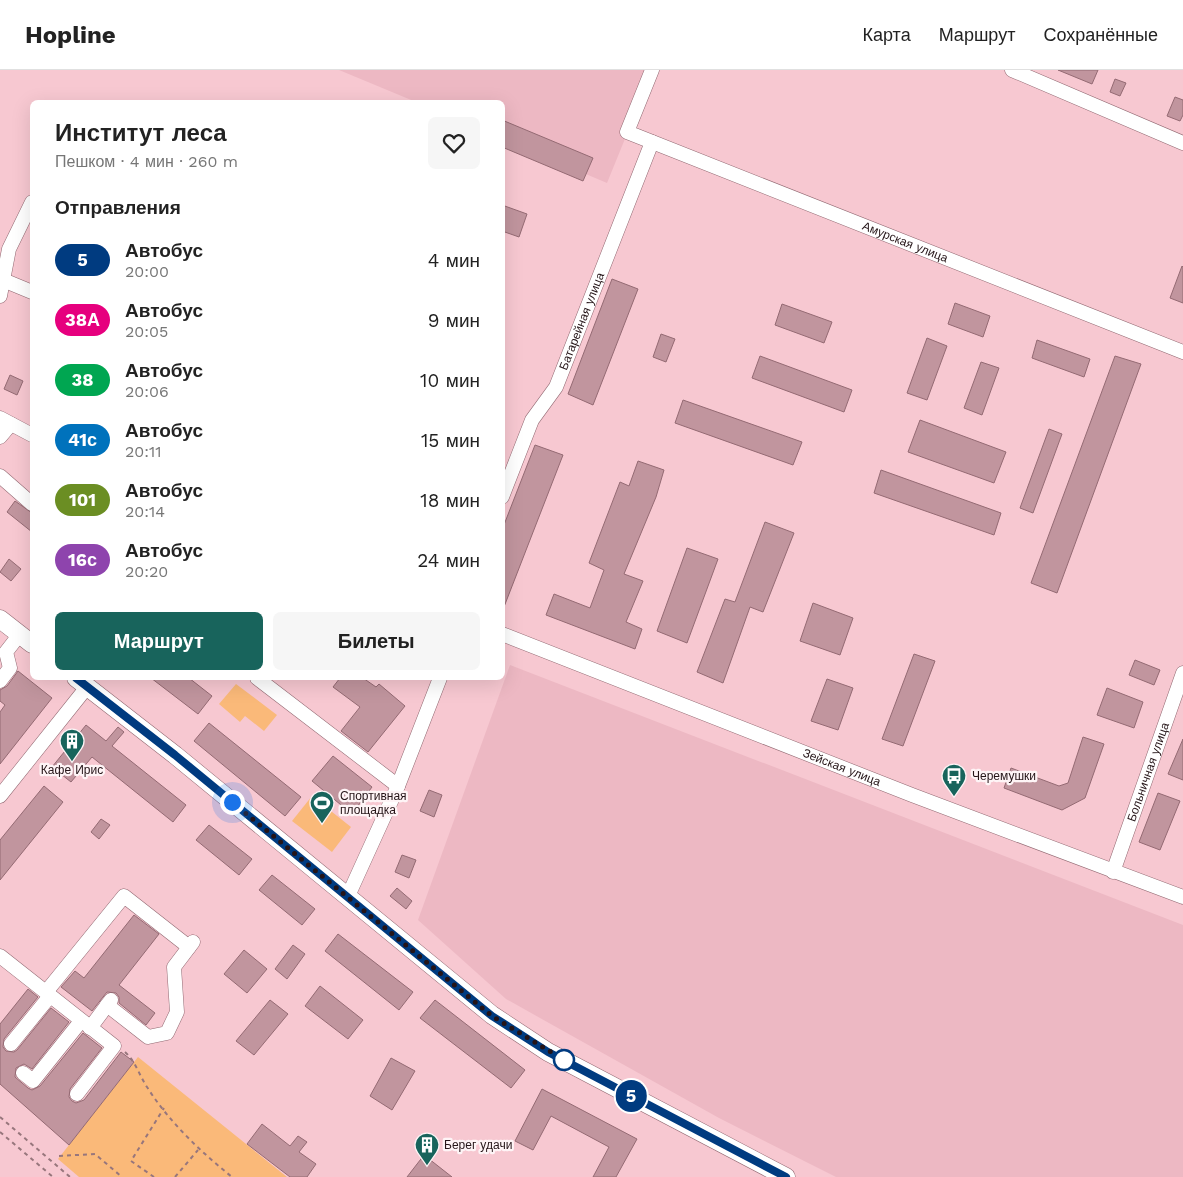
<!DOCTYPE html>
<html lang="ru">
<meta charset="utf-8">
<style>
:root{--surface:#fff;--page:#f6f6f6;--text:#222;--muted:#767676;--line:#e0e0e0;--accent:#18645c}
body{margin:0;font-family:"Work Sans",sans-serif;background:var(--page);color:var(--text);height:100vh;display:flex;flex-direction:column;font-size:19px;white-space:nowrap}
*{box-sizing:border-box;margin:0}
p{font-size:16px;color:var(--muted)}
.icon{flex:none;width:28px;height:28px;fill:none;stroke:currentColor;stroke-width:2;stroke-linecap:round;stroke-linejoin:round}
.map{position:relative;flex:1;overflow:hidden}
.sheet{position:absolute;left:30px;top:30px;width:475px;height:580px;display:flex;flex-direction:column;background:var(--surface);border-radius:8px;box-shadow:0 5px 20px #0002}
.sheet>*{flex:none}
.badge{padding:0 10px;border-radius:16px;font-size:18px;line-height:32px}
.you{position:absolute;width:25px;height:25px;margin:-12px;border:4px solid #fff;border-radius:50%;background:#1a73e8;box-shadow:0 0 0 8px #1a73e833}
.map>.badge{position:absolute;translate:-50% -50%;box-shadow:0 0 0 2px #fff}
h2{padding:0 25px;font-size:19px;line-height:45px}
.round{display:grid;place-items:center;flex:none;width:52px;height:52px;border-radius:8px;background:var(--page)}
.headline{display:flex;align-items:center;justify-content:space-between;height:85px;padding:0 25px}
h1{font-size:24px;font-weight:600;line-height:38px}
.cta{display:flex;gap:10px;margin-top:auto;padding:10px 25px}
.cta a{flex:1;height:58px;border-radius:8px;background:var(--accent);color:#fff;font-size:20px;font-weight:600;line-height:58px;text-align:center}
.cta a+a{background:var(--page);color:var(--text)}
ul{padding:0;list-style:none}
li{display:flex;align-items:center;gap:15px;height:60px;padding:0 25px}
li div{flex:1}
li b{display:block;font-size:19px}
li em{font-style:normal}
li .badge{min-width:55px;font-weight:700;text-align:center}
header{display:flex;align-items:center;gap:30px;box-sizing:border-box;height:70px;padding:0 25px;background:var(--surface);border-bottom:1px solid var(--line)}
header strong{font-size:24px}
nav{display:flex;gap:28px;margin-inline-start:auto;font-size:18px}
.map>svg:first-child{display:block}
.built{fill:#edb8c3}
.green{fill:#fab979}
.building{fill:#c1959e;stroke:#946a73}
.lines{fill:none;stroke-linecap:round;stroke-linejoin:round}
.minor-casing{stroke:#926972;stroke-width:15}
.major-casing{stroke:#926972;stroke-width:19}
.path{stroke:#97767c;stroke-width:2;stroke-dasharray:4 4;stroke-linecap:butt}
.minor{stroke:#fff;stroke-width:14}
.major{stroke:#fff;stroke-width:18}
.line-casing{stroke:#fff;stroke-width:11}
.line{stroke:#003b80;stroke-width:8}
.walk{stroke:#251518;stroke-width:5;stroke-dasharray:0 9}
.stop-dot{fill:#fff;stroke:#003b80;stroke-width:2.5}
.labels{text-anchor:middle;stroke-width:4.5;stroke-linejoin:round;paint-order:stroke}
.street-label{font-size:12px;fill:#251518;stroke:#fef4f6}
.poi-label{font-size:12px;fill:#251518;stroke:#fef4f6;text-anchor:start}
</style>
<header>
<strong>Hopline</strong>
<nav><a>Карта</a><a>Маршрут</a><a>Сохранённые</a></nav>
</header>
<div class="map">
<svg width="1183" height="1107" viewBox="0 0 1183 1107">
<rect width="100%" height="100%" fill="#f7c8d1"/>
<g class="built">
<path d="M339,0h314l-46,113 -104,-44 -1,-37h-86z"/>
<path d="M510,595l673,260v252h-347l-117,-59 -213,-119 -88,-79z"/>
</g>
<g class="green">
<path d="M236,614l41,31 -13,16 -19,-15 -5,6 -21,-18z"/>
<path d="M312,726l39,31 -19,25 -40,-31z"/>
<path d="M138,987l149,120h-208l-21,-18z"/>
</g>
<g class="building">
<path d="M1058,0h40l-6,14z"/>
<path d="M1115,9l11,4 -6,13 -10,-4z"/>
<path d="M1175,27l8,3v15l-3,6 -13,-5z"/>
<path d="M502,50l91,38 -10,23 -81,-34z"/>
<path d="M502,135l25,9 -8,23 -17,-6z"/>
<path d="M1182,196l1,1v36l-13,-5z"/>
<path d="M612,209l26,10 -45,116 -25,-11z"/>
<path d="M955,233l35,13 -7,21 -35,-13z"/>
<path d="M782,234l50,18 -8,21 -49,-18z"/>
<path d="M661,264l14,5 -9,23 -13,-5z"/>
<path d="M927,268l20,8 -20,54 -20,-7z"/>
<path d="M1037,270l53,19 -6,18 -52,-19z"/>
<path d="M760,286l92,34 -8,22 -92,-34z"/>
<path d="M1115,286l26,8 -84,229 -26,-10z"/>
<path d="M981,292l18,6 -17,47 -18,-7z"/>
<path d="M10,305l13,6 -6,14 -13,-6z"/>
<path d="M683,330l119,42 -9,23 -118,-42z"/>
<path d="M920,350l86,32 -12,31 -86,-31z"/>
<path d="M1049,359l13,5 -29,79 -13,-5z"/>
<path d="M535,375l28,10 -61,157v-82z"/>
<path d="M638,391l26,9 -8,27 -32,77 19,7 -17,41 16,7 -7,20 -89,-34 8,-21 36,14 14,-38 -15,-7 31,-81 9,4z"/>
<path d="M881,400l120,43 -7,22 -120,-42z"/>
<path d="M15,431l17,12v19l-25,-20z"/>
<path d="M765,452l29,11 -31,79 -13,-5 -27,76 -26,-11 28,-73 10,3z"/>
<path d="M687,478l31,11 -31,84 -30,-12z"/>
<path d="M9,489l12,10 -10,12 -11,-9z"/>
<path d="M813,533l40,15 -13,37 -40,-14z"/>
<path d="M914,584l21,7 -32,85 -21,-7z"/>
<path d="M1135,590l25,10 -6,15 -25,-10z"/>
<path d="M18,601l34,27 -52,66v-52l5,-7 -5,-4v-11l7,-4z"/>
<path d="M151,608h38l23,18 -14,18z"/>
<path d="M340,608h23l13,9 3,-3 26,22 -37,46 -27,-21 19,-24 -27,-20z"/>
<path d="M827,609l26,9 -15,42 -27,-9z"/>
<path d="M1107,618l36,14 -9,26 -37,-13z"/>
<path d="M209,653l92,74 -16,19 -91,-75z"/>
<path d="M86,655l20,16 12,-14 6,5 -12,14 74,59 -13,17 -81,-65 -21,25 -19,-15z"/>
<path d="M1083,667l21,7 -19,54 -23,12 -58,-22 7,-20 48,18 9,-3z"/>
<path d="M1183,669v41l-15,-6z"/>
<path d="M333,686l39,31 -20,27 -40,-33z"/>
<path d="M44,716l19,16 -63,78v-40z"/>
<path d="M429,720l13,5 -8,22 -14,-6z"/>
<path d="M1158,723l22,8 -20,49 -21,-8z"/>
<path d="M101,749l9,6 -11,14 -8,-7z"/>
<path d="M209,755l43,34 -13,16 -43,-35z"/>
<path d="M402,785l14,5 -7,18 -14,-6z"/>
<path d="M272,805l43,34 -13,16 -43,-35z"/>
<path d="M397,818l15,13 -6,8 -16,-13z"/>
<path d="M134,845l25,19 -40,51 36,28 -9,12 -27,-22v-6l-3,-4 -9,-1 -15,19 -31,-24 14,-16 9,7z"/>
<path d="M338,864l75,58 -14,18 -74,-59z"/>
<path d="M293,875l12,9 -18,25 -12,-10z"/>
<path d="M244,880l23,19 -20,24 -23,-19z"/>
<path d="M320,916l43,34 -15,19 -43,-33z"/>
<path d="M28,919l10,8 -34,42 -1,8 3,4 8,1 3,-2 34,-42 18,14 -37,47 -8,-5 -8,4 -1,9 13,11 4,2 8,-4 43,-53 19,15 -32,41 -1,8 3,4 4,2 8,-3 37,-48 13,10 -65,83 -69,-61v-60z"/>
<path d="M270,930l18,14 -34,41 -18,-14z"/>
<path d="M435,930l90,70 -14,18 -91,-70z"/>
<path d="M391,988l24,13 -23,39 -22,-14z"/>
<path d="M542,1019l95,50 -21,38h-23l16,-30 -58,-31 -18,34 -18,-9z"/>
<path d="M262,1054l28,22 8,-10 9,6 -8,10 17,12 -9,13h-17l-43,-33z"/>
<path d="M424,1085l28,22h-45z"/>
</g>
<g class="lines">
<defs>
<g id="minor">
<path id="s1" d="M652,0l-25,62 556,220"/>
<path d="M1012,0l171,73"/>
<path d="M3,210l29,12"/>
<path d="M0,226l9,-47 23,-47"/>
<path d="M0,348l32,17"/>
<path d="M0,367l11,-13"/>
<path d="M0,406l32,28"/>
<path id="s2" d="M502,427l30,-77 24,-33 96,-245"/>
<path id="s3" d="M502,564l410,161 271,102"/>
<path d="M257,608l141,108"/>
<path d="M0,611l10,-13 -4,-16 14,-18"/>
<path d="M0,726l87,-109"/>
<path id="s4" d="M1113,802l70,-199"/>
<path d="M348,826l50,-110 42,-108"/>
<path d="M0,886l114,90 -37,48"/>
<path d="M46,922l78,-96 65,51"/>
<path d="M107,935l41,32 19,-4 10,-21 -3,-45 19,-25"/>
<path d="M90,958l21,-28"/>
<path d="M11,974l39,-48"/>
<path d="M23,1003l10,8 48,-60"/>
</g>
<g id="major">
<path d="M0,549l32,25"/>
<path d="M76,608l99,77 317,260 56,37 238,125"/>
</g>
</defs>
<use href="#minor" class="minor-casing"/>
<use href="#major" class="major-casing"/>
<g class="path">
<path d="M125,982c11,10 14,23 22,35 22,35 54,65 85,90"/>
<path d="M0,1047l70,60"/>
<path d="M0,1062l53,45"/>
<path d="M59,1086l36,-2 27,23"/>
<path d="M154,1107l-23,-16 33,-53"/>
<path d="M175,1107l23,-27"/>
</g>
<use href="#minor" class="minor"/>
<use href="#major" class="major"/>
</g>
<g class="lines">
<defs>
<path id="line" d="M76,608l99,77 317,261 56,36 238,125"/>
</defs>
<use href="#line" class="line-casing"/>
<use href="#line" class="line"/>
<path class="walk" d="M232,732l260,214 72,44"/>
</g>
<defs>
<symbol id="building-pin" viewBox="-11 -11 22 30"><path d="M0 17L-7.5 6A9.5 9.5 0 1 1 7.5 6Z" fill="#18645c" stroke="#fef4f6"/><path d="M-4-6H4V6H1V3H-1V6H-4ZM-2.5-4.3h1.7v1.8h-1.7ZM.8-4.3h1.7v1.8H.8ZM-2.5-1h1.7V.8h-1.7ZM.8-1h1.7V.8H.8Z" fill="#fff"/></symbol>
<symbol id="bus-pin" viewBox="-11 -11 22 30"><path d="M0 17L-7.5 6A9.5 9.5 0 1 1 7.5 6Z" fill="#18645c" stroke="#fef4f6"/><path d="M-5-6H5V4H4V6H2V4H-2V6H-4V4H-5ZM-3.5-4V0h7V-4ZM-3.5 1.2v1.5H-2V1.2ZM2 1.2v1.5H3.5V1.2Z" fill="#fff"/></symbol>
<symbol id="stadium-pin" viewBox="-11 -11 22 30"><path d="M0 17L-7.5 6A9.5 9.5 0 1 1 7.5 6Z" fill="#18645c" stroke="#fef4f6"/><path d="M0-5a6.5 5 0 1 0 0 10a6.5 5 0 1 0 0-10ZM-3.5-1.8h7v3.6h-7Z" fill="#fff"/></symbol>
</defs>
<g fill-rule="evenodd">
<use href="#building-pin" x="58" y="657" width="28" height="38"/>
<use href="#bus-pin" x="940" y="692" width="28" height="38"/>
<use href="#stadium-pin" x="308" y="719" width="28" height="38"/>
<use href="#building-pin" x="413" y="1061" width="28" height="38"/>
</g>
<circle class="stop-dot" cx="564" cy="990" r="10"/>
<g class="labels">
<g class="street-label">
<text dy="4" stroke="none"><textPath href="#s1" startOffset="366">Амурская улица</textPath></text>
<text dy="4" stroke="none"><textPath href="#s2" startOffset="194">Батарейная улица</textPath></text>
<text dy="4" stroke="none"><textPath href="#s3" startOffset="365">Зейская улица</textPath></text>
<text dy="4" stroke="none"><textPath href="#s4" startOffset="106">Больничная улица</textPath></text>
</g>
<g class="poi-label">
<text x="72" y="704" text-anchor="middle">Кафе Ирис</text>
<text x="972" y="710">Черемушки</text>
<text x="340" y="730">Спортивная<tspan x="340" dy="14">площадка</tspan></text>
<text x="444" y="1079">Берег удачи</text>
</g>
</g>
</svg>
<div class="you" style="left:232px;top:732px"></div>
<b class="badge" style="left:631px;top:1026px;background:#003b80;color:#fff">5</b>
<section class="sheet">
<div class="headline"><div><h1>Институт леса</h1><p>Пешком · 4 мин · 260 m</p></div><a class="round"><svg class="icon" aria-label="heart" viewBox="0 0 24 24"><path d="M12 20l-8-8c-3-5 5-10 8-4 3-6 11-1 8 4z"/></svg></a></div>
<h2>Отправления</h2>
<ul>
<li><span class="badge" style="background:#003b80;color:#fff">5</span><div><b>Автобус</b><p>20:00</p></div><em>4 мин</em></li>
<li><span class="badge" style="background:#e6007e;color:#fff">38А</span><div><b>Автобус</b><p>20:05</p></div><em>9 мин</em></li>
<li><span class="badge" style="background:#00a651;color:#fff">38</span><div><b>Автобус</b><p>20:06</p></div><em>10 мин</em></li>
<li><span class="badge" style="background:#0072bc;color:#fff">41с</span><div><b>Автобус</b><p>20:11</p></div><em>15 мин</em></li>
<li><span class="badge" style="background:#6b8e23;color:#fff">101</span><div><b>Автобус</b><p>20:14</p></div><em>18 мин</em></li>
<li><span class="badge" style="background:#8e44ad;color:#fff">16с</span><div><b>Автобус</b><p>20:20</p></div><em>24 мин</em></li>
</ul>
<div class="cta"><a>Маршрут</a><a>Билеты</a></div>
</section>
</div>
